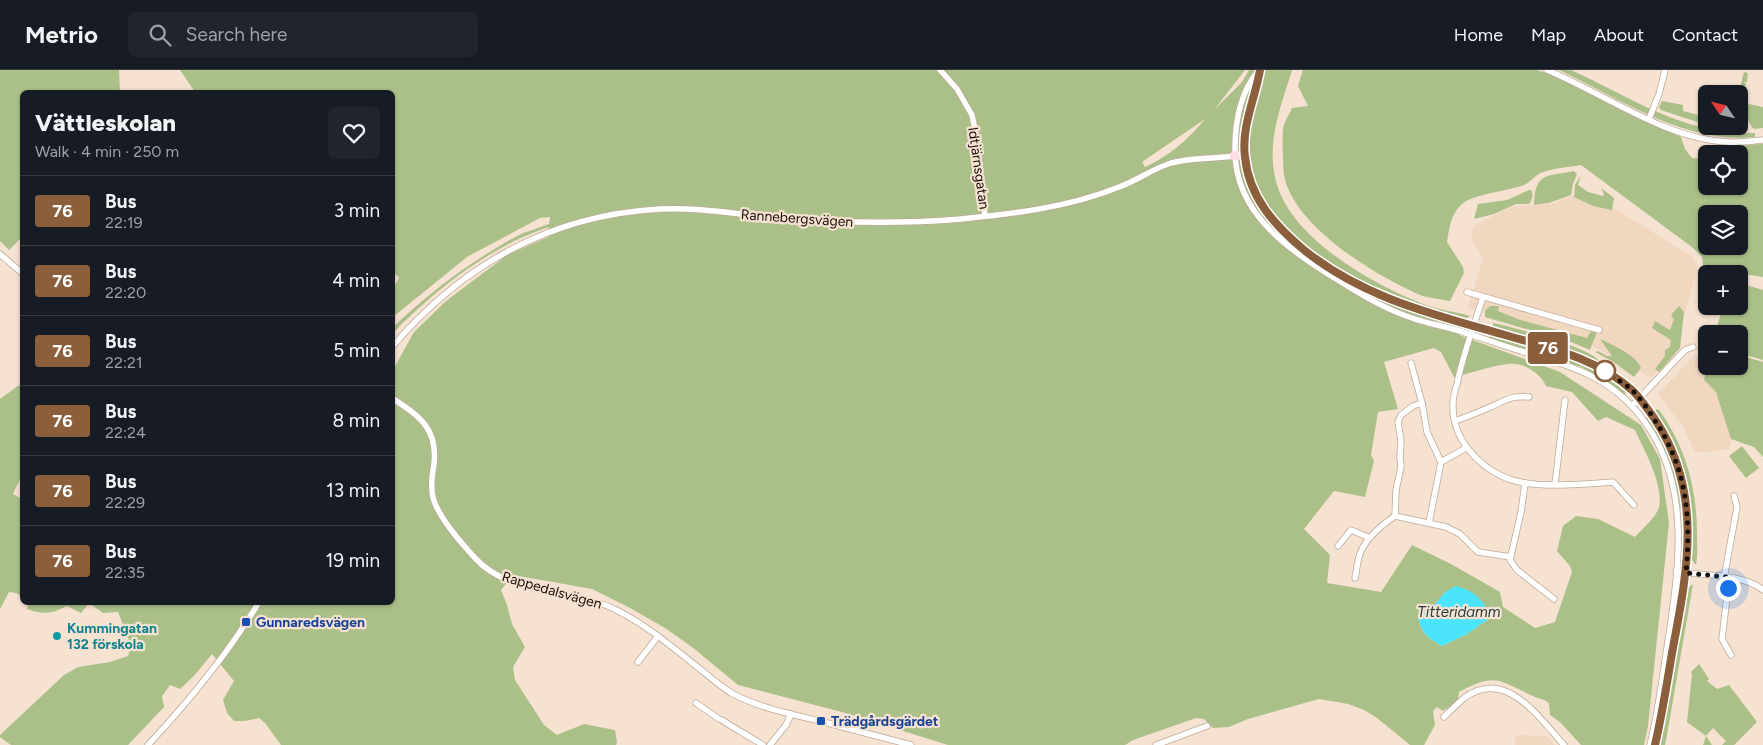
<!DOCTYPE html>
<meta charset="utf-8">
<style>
:root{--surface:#171b24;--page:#20242c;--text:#f1f3f6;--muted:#9ea1a6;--line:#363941}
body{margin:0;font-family:Figtree,sans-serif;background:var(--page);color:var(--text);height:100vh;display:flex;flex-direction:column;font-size:19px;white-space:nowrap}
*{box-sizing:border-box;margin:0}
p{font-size:16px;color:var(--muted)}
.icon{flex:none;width:28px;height:28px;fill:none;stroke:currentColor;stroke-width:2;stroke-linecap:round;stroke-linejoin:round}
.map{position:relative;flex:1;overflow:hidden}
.panel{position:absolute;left:20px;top:20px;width:375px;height:515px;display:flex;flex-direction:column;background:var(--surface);border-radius:8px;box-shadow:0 1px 4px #0004}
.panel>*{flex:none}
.badge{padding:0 10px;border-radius:4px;font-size:18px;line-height:32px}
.needle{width:32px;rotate:305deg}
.fabs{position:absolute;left:1698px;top:15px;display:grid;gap:10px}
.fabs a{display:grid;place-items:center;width:50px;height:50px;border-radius:8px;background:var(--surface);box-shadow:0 1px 4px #0004;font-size:25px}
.you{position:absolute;width:25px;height:25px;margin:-12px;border:4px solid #fff;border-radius:50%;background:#1a73e8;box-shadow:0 0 0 8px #1a73e833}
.map>.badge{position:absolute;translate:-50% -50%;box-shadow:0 0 0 2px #fff}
.round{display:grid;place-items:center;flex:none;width:52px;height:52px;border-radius:8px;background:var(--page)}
.overview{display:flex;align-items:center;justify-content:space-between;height:85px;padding:0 15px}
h1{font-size:24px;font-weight:800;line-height:38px}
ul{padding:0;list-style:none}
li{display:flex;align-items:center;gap:15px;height:70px;padding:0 15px;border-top:1px solid var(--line)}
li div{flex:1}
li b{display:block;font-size:19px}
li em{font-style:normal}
li .badge{min-width:55px;font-weight:700;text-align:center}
header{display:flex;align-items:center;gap:30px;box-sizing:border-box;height:70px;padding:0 25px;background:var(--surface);border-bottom:1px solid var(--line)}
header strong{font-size:24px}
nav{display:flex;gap:28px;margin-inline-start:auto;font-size:18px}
.search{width:350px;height:45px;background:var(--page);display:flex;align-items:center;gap:12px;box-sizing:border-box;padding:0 18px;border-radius:8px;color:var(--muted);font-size:19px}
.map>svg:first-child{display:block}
.built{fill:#f1d6c0}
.green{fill:#abc089;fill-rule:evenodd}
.water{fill:#4ce4fc}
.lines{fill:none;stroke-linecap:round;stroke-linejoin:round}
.street-casing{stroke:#bda999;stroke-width:7}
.secondary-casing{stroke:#bda999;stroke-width:10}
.street{stroke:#fff;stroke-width:5.5}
.secondary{stroke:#ffdee6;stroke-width:9}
.line-casing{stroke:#fff;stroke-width:11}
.line{stroke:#8b5e3c;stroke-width:8}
.walk{stroke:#17100a;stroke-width:5;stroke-dasharray:0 9}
.stop-dot{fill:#fff;stroke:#8b5e3c;stroke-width:2.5}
.transit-dot{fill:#1a4fb4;stroke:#f6e2d1;stroke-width:2}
.culture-dot{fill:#0f9aa8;stroke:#f6e2d1;stroke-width:2}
.labels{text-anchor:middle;stroke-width:4.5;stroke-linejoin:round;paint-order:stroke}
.street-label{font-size:14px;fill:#17100a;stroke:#f6e2d1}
.transit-label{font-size:14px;font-weight:bold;fill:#164399;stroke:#f6e2d1;text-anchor:start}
.culture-label{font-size:14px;font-weight:bold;fill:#0d838f;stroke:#f6e2d1;text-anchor:start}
.water-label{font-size:15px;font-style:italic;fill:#243c41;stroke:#f6e2d1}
</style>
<header>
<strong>Metrio</strong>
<div class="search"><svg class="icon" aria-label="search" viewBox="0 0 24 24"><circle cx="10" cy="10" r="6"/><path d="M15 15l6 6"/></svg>Search here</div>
<nav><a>Home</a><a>Map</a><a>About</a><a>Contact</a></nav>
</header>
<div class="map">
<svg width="1763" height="675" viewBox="0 0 1763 675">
<rect width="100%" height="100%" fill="#f6e2d1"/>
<g class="built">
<path d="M1577,124l42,17 72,45 6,8 -1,10 -13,45 -3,29 -29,30 -61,-33 -122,-37 15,-50 -11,-17 1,-15 40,-20 39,-2z"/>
<path d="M1695,285l10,2 1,2 1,7 -3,14 12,12 7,18 8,29 -2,10 -34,4 -11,-25 -26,-34z"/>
<path d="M1516,665l31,1 8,9h-40z"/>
</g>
<g class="green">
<path d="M0,0h119l1,22h-98v145l-13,13 -9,-9z"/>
<path d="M180,0h1065l-31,40 28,-28 7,-12h43c-11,36 -25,69 -17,107 12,60 98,108 151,128 14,5 30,7 44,11l-6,4 -5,15 101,37 81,53 19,34 9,64 -21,203 -4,19h-63l-21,-23 -10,-7 -1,-12c-6,-5 -12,-4 -18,-8 -34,-16 -37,-22 -72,-3l-1,9 -15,10 -6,-4 -4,4 2,14 -11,20h-14l-33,-27 -13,-8 -16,-6 -29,-5 -71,20 -19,8 -16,1 -9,-9 -8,-1 -63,22 -8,5h-177l-106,-33 -104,-27 -46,-38 -27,-19 -35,-20 -38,-19 -79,-14 -12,15 6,15 5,19 13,23 -12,20 2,13 29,45 13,10 27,-11 31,6 2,12 -1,3h-335l-16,-22 -6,-5 -14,3h-11l-7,-8 -4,-13 11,-19 -22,-27 -18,22 -14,13 -10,-4 -8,11 2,11 -36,38h-117l-11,-8v-2l64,-60 14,-8 32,-5 18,-6 4,-11c-7,-10 -9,-22 -14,-33l-15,1 -14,-10 -8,10 -14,-7c-17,8 -23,9 -40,3l2,-6 363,-1 1,-232 21,-38 32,-31 61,-46 41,-18 1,-10c-59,19 -114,63 -156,106v-6c37,-35 78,-66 124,-91 10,-5 22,-8 32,-12l1,-7 -10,1 -73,39 -74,60v-28l6,-11 -7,-8v-178h-197zM1205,49c-17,21 -36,37 -60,48l-3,-5zM1434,278l7,4 13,25c18,-4 36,-11 54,-13 15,-2 33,9 38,22l26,6 26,29 8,-4 29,13c9,20 29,55 24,77 -3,11 -17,22 -24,30l-37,-18 -22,-3 -13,10 -6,25 13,15 2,6 -17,50 -20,6 -32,-21 -3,-15 -49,-28 -39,-19 -31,47 -54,-9 3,-28 -26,-26 30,-38 31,6 9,-36 -3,-6 7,-43 20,-3 -14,-47zM1445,522l45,26 -23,16 -25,12c-15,-9 -19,-11 -24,-28l5,-6 9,-4z"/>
<path d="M1303,0h233l22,6 63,33 60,28 4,12 7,9 14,1v27h33v-32h-10l10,-9 24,-1v133l-31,-5 -29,-7 -1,-8 -10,-10 -111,-82c-12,2 -26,3 -38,7 -7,2 -12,10 -19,13 -15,6 -51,9 -62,19 -11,9 -13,25 -15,38l16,25 1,6 -14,28c-10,-2 -21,-3 -30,-6 -44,-19 -127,-69 -136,-120 -1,-9 -2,-37 -1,-46 1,-7 6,-14 9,-21l16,-2 -10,-20zM1706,144h33v32h-33z"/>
<path d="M1559,0h12c62,28 112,65 184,63v4c-71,7 -134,-38 -196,-67z"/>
<path d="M1744,2l4,1 -1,9h-3l2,2 -4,17 2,2 19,4v21l-9,1 -2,-2c-12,-21 -15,-31 -8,-55z"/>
<path d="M1662,31l21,4v6l23,6v8l-45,-15 -2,-3z"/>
<path d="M1574,101l3,3 -4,10 -2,11 -22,8 -15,2c1,-34 13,-28 40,-34z"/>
<path d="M1581,105l-3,10 10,7 15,4 1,-2 -3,-6 13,10 -2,12 -19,-4 -19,-9 1,-12z"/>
<path d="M1529,120h2c3,4 1,11 -2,14h-13l-22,10 -20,5 4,-15 29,-4z"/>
<path d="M1739,213l24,7v70l-24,-7v-19h-24l8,-28h16z"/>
<path d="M1490,236h9l-1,5 22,9 67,18 4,-7 6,1 -7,18 -19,-8 -86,-25v-6z"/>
<path d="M1679,236l5,6 -4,36 -21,24 -4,-3 10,-13v-6l5,-3 1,-7 -19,-12 3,-7 15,9 4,-11 -3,-4z"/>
<path d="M1493,253c19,4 99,24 107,39l-34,-12 -74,-21z"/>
<path d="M1490,264l83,25 29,14 25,18 -3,4 -18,-14 -25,-14 -93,-28z"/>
<path d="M1600,269c13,6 36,16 41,29l-7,9 -22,-16 -17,-9 3,-1 9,5h5z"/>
<path d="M1739,285l24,7v95l-9,-10 -23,-8 -15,-47 -12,-12 3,-14h32z"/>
<path d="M22,313v92l-9,19 9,5v97l-6,-3 -7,-1 -9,17v-210z"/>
<path d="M1657,339l2,1c27,37 38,79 38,124 0,10 1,21 -1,31l-5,-6v-40l-5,-41 -16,-42 -17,-23z"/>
<path d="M1648,345l18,29 14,35 4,32h-3c-6,-35 -16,-64 -36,-93z"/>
<path d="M1742,376l17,22 -13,10 -17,-22z"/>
<path d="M1693,514l-26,151 -2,10h-6l28,-152 1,-5z"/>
<path d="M1699,594l10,15 -2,2 10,8 12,-4 28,37 -23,23h-12l4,-4 -13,-13 -7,8 6,9h-9l3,-9 -19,-14 5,-48 -1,-2z"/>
</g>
<path class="water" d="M1456,516c18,5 29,14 34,32l-23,16 -25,12c-15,-9 -19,-11 -24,-28l5,-6 9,-4 13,-16z"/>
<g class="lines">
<defs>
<g id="street">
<path d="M940,0l17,19 15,26 5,24 8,77"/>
<path d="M1259,0c-19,22 -24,50 -24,79 -1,66 56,102 106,133 22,14 46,28 71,36 13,5 27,7 41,11 24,7 47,16 71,23 53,16 93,27 125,76 43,65 29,147 18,220 -5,32 -9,65 -17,97"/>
<path d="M1260,0c-5,29 -18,55 -16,85 6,75 95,125 158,150 39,12 79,24 119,35 21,6 42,10 62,19 29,12 54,34 71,59 50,75 33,152 19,234 -6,31 -10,62 -18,93"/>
<path d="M1547,0c58,24 118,69 181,72 12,1 24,-1 35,-2"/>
<path d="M1649,49l10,-25 6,-24"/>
<path d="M0,184l22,19"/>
<path d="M1467,222l132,38"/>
<path d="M1483,227c-9,29 -20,57 -26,87 -2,6 -4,13 -4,19 -2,40 34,74 72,80 26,4 62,1 88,-1l21,23"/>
<path d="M392,277c71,-83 158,-132 268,-138 40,-2 81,6 121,9 60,5 120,6 180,1 52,-5 109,-12 158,-32 17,-6 32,-17 49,-23 21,-7 45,-5 66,-8"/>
<path d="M1411,293l11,40 5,29 14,30 -12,61"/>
<path d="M392,328c27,18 46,30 42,66 -2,12 -4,25 0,37 7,19 28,43 42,58 32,35 92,30 134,48 33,15 61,39 90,62 11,9 21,18 33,25 27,14 58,20 87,27 30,8 61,16 91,24"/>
<path d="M1632,336l53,-56 8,-3"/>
<path d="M1455,351c11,-4 22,-8 33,-13 17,-7 22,-13 41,-11"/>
<path d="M1441,392l25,-14"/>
<path d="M1525,413l-4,29 -11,48 7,10 37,29"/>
<path d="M1555,414l10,-84"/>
<path d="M1395,446l1,-26 5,-23 -1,-10 1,-16 -3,-19 3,-7 12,-9 9,-3"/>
<path d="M1338,476l13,-16 19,8"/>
<path d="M1676,502c25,3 68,2 87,18"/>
<path d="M1727,507l1,11 -6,51 9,16"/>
<path d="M1355,508c2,-8 2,-17 5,-24 5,-15 22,-29 35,-38l51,11 14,7 18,18 33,5"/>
<path d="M1724,508l13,-71 -3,-11"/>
<path d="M638,592l20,-26"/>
<path d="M696,633l23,16 3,1c13,9 27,16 41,25"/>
<path d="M1444,647c6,-6 13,-13 20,-19 42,-31 75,20 100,47"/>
<path d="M148,675c41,-44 80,-91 111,-143"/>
<path d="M770,675l16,-20 5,-11"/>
<path d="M1156,675l51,-19"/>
</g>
<path id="secondary" d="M1234,86l10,-2"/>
</defs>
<use href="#street" class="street-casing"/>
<use href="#secondary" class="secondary-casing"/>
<use href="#street" class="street"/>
<use href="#secondary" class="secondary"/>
</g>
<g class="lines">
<defs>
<path id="line" d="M1260,0c-5,29 -19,57 -15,87 4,40 29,68 59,93 60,48 128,64 201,85 45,13 92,23 128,56 9,9 16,20 23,30 48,73 31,152 16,232 -5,30 -10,62 -17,92"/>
</defs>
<use href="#line" class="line-casing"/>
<use href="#line" class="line"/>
<path class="walk" d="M1605,301c9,7 20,12 28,20 8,8 15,18 21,28 33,49 37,97 32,154l41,4 1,11"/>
</g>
<circle class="stop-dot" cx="1605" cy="301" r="10"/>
<g class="transit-dot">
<rect x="241" y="547" width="10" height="10" rx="2.5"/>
<rect x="816" y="646" width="10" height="10" rx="2.5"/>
</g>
<circle class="culture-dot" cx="57" cy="566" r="5"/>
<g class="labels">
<g class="street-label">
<text transform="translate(979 98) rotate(82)" y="5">Idtjärnsgatan</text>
<text transform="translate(797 148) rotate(4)" y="5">Rannebergsvägen</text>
<text transform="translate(552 520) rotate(16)" y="5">Rappedalsvägen</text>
</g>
<g class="transit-label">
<text x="256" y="557">Gunnaredsvägen</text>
<text x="831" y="656">Trädgårdsgärdet</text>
</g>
<g class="culture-label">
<text x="67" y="563">Kummingatan<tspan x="67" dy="16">132 förskola</tspan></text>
</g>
<g class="water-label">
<text x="1459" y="547">Titteridamm</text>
</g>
</g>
</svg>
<div class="fabs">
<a><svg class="needle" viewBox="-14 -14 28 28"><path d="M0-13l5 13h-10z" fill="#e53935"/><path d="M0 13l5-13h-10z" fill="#9ea1a6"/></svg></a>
<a><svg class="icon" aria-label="locate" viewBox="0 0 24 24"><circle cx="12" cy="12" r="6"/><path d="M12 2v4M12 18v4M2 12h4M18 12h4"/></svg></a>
<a><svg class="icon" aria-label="layers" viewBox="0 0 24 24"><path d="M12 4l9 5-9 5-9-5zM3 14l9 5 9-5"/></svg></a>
<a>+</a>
<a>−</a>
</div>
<div class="you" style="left:1728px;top:518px"></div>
<b class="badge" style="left:1548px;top:278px;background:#8b5e3c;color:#fff">76</b>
<section class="panel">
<div class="overview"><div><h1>Vättleskolan</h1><p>Walk · 4 min · 250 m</p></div><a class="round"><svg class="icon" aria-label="heart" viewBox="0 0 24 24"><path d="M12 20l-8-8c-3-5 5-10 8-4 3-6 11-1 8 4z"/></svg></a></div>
<ul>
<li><span class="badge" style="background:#8b5e3c;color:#fff">76</span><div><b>Bus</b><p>22:19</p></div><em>3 min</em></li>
<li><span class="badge" style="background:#8b5e3c;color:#fff">76</span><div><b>Bus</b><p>22:20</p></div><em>4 min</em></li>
<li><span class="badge" style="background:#8b5e3c;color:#fff">76</span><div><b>Bus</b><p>22:21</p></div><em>5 min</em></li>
<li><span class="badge" style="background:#8b5e3c;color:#fff">76</span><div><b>Bus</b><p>22:24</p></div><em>8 min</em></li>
<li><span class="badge" style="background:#8b5e3c;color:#fff">76</span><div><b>Bus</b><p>22:29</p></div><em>13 min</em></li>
<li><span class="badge" style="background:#8b5e3c;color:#fff">76</span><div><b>Bus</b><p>22:35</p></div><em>19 min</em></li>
</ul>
</section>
</div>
